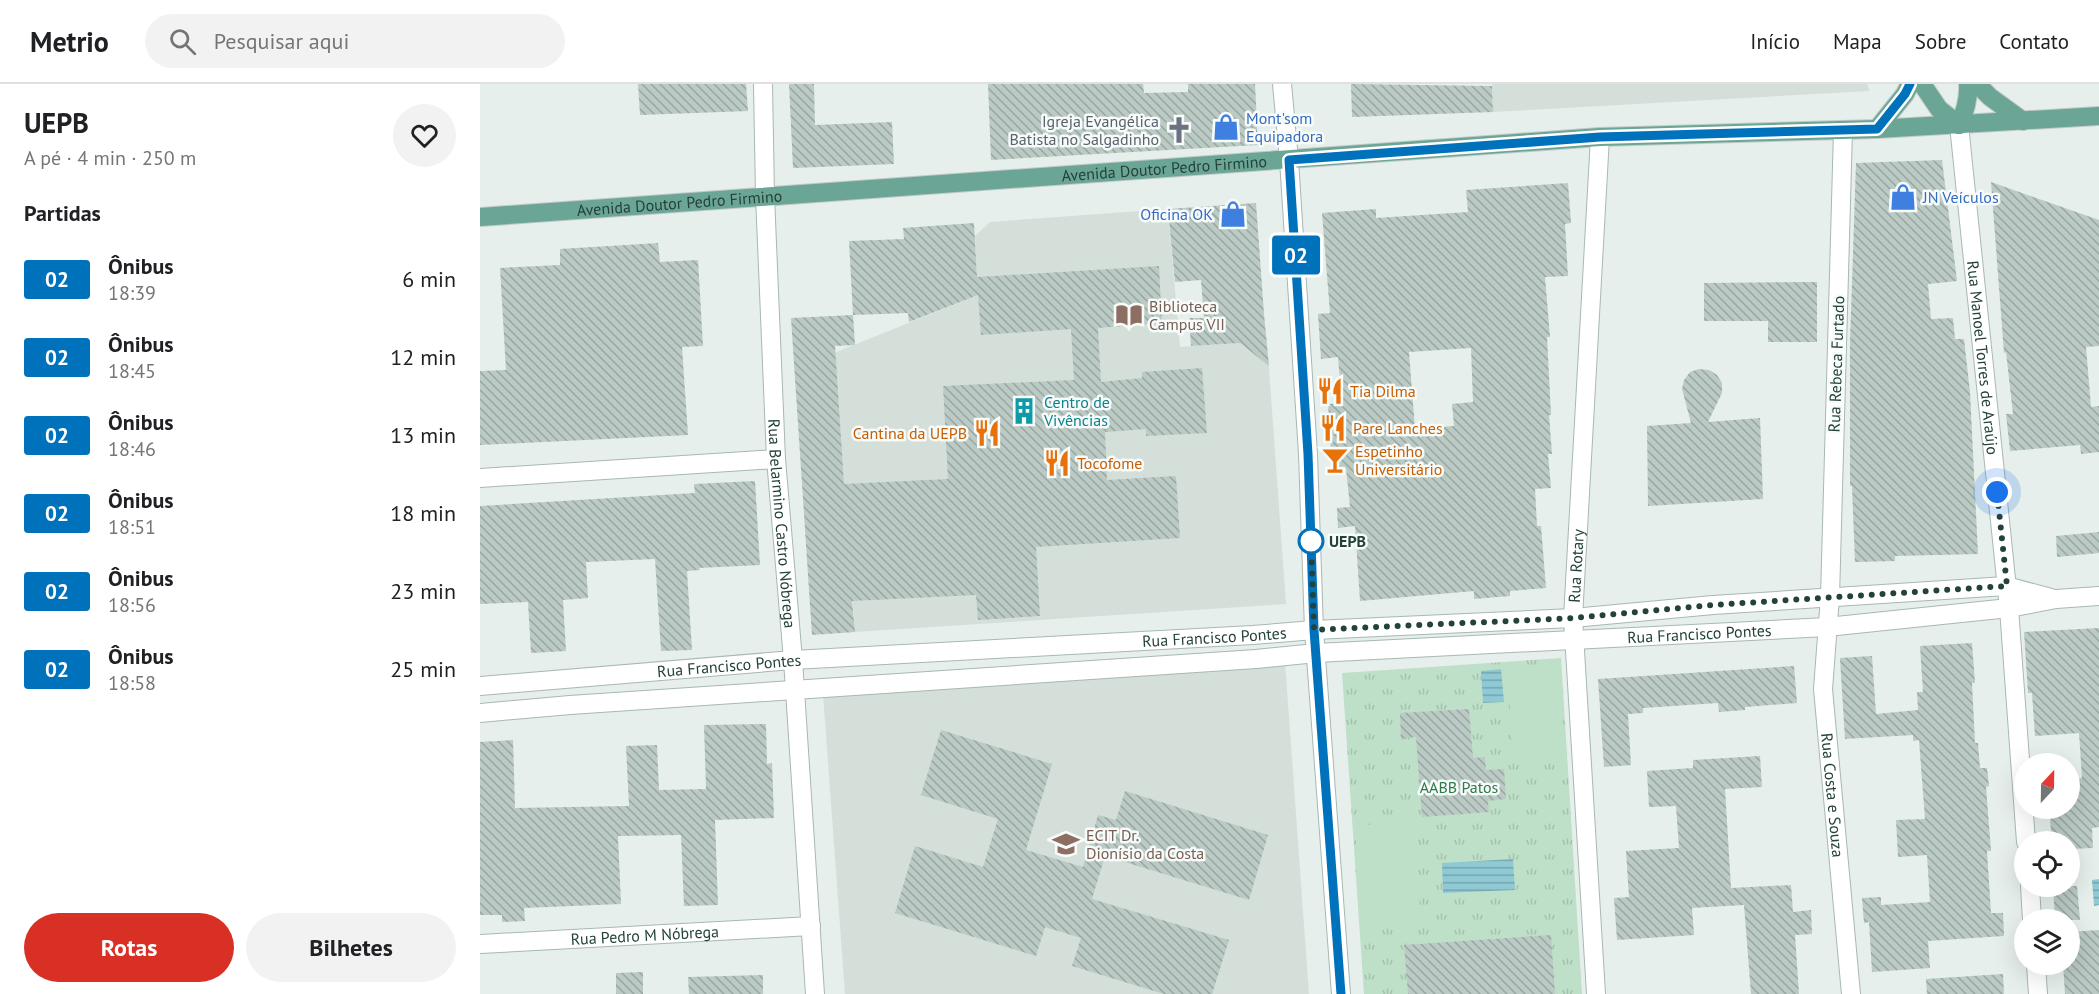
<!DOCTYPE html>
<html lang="pt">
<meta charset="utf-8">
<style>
:root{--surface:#fff;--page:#f2f2f2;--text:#202124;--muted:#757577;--line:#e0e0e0;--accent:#d93025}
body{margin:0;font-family:"PT Sans",sans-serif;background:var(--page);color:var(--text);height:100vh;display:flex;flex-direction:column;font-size:22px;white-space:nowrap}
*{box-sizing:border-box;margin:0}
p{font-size:20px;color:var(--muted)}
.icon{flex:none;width:33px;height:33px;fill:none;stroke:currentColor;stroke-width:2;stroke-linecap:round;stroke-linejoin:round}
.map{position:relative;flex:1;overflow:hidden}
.side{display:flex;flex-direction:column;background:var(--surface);width:480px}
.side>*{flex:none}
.badge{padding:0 12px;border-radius:4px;font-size:21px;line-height:39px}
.needle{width:39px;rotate:22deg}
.fabs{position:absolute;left:1534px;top:669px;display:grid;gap:12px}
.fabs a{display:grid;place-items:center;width:66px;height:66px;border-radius:50%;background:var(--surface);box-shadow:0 6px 24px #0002;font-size:30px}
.you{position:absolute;width:30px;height:30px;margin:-15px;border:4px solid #fff;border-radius:50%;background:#1a73e8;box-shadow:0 0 0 9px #1a73e833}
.map>.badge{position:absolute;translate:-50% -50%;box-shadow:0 0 0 3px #fff}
h2{padding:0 24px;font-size:22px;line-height:54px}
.round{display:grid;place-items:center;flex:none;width:63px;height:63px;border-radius:32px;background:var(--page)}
.headline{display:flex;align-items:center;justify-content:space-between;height:102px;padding:0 24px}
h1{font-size:28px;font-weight:700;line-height:45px}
.button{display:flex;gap:12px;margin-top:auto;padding:12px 24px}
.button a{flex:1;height:69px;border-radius:36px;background:var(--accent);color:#fff;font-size:24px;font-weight:700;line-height:69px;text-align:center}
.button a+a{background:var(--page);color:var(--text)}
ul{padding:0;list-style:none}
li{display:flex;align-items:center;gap:18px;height:78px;padding:0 24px}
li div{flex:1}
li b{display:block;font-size:22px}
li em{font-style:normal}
li .badge{min-width:66px;font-weight:700;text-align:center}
header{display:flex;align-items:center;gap:36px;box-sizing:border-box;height:84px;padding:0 30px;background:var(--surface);border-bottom:2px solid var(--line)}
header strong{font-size:28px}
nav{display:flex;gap:33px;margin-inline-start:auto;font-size:21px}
.search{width:420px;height:54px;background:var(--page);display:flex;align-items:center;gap:15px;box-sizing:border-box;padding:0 21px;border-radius:33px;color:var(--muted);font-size:22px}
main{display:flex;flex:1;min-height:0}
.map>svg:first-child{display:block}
.built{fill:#d4dfda}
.grass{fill:url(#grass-tufts)}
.pitch{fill:#bfe0c8}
.water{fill:url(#water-rules)}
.building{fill:url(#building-back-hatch);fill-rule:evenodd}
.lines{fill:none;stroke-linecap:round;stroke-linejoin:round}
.minor-casing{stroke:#a8b8b2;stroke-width:20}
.major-casing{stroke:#c2cac8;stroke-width:20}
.minor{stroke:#fff;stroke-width:18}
.major{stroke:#6aa596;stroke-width:18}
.line-casing{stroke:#fff;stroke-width:14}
.line{stroke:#0072bc;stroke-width:9}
.walk{stroke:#24423a;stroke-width:6;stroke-dasharray:0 10.8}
.stop-dot{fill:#fff;stroke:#0072bc;stroke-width:3}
.labels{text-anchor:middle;stroke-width:5;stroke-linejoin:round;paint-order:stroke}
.shop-label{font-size:16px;fill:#366cbe;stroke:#f7fbf9;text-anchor:start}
.worship-label{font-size:16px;fill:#5b616d;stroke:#f7fbf9;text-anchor:end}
.street-label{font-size:16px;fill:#24423a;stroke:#f7fbf9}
.education-label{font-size:16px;fill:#785e54;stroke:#f7fbf9;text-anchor:start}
.food-label{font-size:16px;fill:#c56008;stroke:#f7fbf9;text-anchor:start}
.culture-label{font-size:16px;fill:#0d838f;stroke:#f7fbf9;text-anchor:start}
.stop-label{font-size:16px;font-weight:bold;fill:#24423a;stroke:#f7fbf9;text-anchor:start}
.park-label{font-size:16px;fill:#2d7a4b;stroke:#f7fbf9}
</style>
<header>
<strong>Metrio</strong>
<div class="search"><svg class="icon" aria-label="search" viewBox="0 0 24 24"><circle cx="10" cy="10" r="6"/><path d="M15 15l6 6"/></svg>Pesquisar aqui</div>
<nav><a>Início</a><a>Mapa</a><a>Sobre</a><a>Contato</a></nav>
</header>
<main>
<section class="side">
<div class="headline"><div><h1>UEPB</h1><p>A pé · 4 min · 250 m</p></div><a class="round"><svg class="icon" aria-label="heart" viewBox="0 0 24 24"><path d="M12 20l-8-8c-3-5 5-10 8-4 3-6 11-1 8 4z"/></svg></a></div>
<h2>Partidas</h2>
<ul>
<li><span class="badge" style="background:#0072bc;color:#fff">02</span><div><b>Ônibus</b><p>18:39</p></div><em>6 min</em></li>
<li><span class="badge" style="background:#0072bc;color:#fff">02</span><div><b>Ônibus</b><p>18:45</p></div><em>12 min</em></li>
<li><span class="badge" style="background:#0072bc;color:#fff">02</span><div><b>Ônibus</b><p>18:46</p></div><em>13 min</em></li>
<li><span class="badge" style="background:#0072bc;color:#fff">02</span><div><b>Ônibus</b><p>18:51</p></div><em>18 min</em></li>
<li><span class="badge" style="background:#0072bc;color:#fff">02</span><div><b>Ônibus</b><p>18:56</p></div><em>23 min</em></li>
<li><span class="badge" style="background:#0072bc;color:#fff">02</span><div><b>Ônibus</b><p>18:58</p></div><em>25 min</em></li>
</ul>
<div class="button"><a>Rotas</a><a>Bilhetes</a></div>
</section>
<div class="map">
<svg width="1619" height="910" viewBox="0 0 1619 910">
<defs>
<pattern id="grass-tufts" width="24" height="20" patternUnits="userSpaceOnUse" patternTransform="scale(1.5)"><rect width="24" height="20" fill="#bfe0c8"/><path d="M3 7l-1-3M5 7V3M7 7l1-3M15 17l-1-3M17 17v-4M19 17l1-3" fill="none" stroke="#a4c1ad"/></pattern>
<pattern id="water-rules" width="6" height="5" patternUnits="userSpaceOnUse" patternTransform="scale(1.5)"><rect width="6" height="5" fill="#8ec9d4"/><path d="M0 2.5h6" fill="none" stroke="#74a5ad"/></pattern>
<pattern id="building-back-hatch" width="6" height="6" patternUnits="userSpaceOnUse" patternTransform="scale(1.5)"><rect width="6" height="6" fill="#bbcac4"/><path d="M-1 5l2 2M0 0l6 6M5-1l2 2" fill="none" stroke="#98a6a0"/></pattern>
</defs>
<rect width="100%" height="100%" fill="#e6efeb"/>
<g class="built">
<path d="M1012,0h375l3,7 -377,21z"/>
<path d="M688,125l12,138 60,-4 15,12h13l18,249 -431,28 -21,-279 144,-58 -3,-59 15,-14z"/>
<path d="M805,578l24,332h-464l-22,-300z"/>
</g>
<path class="grass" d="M1081,574l21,336h-218l-22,-321z"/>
<g class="pitch">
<path d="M1079,581l7,97 -52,3 -7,-97z"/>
<path d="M934,738l7,101 -59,4 -7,-101z"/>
</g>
<g class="water">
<path d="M1021,585l3,33 -21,1 -2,-32z"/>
<path d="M1033,775l2,31 -72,3 -1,-30z"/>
<path d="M1619,795v26l-5,1 -2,-26z"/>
</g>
<g class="building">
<path d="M158,0h108l2,27 -108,4z"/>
<path d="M309,0h25l1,41 77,-3 2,42 -101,4z"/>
<path d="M508,0h155l1,9 44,-1v-8h67l3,61 -267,15z"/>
<path d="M871,0l141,2 1,26 -141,5z"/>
<path d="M1462,76l15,121 -29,3 3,35 22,-1 2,21h9l6,53 8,162 -83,2v5l-40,1 -3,-76h-2v-144l6,-179z"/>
<path d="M1511,98l108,38v126l-13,1 5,60 8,-1v46l-18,2 -1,-9 -70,6 -4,-37h7l-7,-62 -2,1z"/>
<path d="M1088,99l3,40 -6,1 3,52 -23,1 5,60h-3l4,78h-2l3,39h-4l3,34 -16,1 2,37h4l5,62 -36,3v5l-36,3v-8l-114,10 -5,-75 -17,2 -1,-20 13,-1 -4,-39 -14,1 -4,-65 14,-1 -4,-46 -17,2 -3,-45 12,-1 -8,-100 54,-4v9l92,-6 -2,-22zM991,264l2,54 -21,2 2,22 -39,3 -6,-77z"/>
<path d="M776,119l8,111 5,52 -29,-23 -49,3 -2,-28h15l-3,-38 -26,2 -7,-73z"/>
<path d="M494,139l3,54 182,-11 3,57 -64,5 3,54 41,-4v-6l60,-4 5,65 -61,3v-7l-41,3 2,48 69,-4 4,62 -144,9 4,69 -62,4 -2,-25 -124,6 3,31 -43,3 -21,-317 62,-3 -4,-74 55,-2 -1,-11zM498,211l3,40 90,-6 3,51 -131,6 5,93 -104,5 -9,-138 20,-1 -2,-30 55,-2 1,9z"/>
<path d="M178,159l2,19 38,-2 5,86 -21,1 6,88 -208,10v-74l26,-1 -6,-102 60,-3v-16z"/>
<path d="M1337,198v60h-49v-21h-64v-38z"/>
<path d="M1219,285l10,1 8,5 5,8v10l-14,29 52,-4 3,81 -115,7 -1,-80 44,-3 -9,-34 2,-9 6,-8z"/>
<path d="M275,397l5,84 -61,3 1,2 -13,1 5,79 -31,1 -6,-92 -69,3 2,36 -25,2 3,51 -35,2 -3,-51 -48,2v-98l215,-13 -1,-9z"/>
<path d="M1619,448v21l-42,4 -1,-21z"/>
<path d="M1619,544v199l-7,1 1,20 -23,1v-7h-18l-3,-34h21v-29l12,-1 -3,-45 -44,3 -3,-43h-4l-4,-61z"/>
<path d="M1492,559l3,40h-3l3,60h3l2,25h7l2,18 -3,1 5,64h-4l4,62h12l1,23 -76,5 2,27 -58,4 -3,-50 -5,1 -2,-25 19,-1v8l49,-3 -3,-47 -29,2 -2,-37 29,-1 -6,-79 -6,1v-6l-68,4 -5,-81 32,-2 4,58 42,-4 -1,-18h6l-3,-46z"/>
<path d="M1314,582l3,37 -52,4v3l-26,2 -1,-9 -75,5v5l-15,1 3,51 -27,2 -6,-88z"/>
<path d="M989,625l4,49 12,-1 1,13 18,-1 2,30 -18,2 1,11 -67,5 -6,-80 -15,2 -1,-26z"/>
<path d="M286,640l1,40 5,-1 2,55 -59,2 3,85 -34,1 -3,-71 -63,1 3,68 -97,4 1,13 -23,1v-7h-22v-173l33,-2 2,68 114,-2 -3,-60 31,-1 2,45 47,-1 -2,-64z"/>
<path d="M461,646l111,34 -26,86 57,17 15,-52 18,5 9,-29 143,44 -19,65 -144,-44 -13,43 137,41 -17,54h-48l-92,-28 9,-28 -36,-11 -9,29 -141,-43 20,-67 68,21 15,-48 -77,-24z"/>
<path d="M1280,672l2,31 -37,2 6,99 60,-3 2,27 18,-2 1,24 -17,1 4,59h-48l-7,-89 -52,3 2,27 -77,5 -3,-42 15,-1 -3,-46 53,-3 -3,-42 -27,1 -2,-36 46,-3v-8z"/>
<path d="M1573,802h24l3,34h-25z"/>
<path d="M1619,846v64h-34l-2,-30h7v-32z"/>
<path d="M1071,851l4,59h-147l-4,-49z"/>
<path d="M163,888v22h-27v-21z"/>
<path d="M1523,890l1,20h-77l-1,-15z"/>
<path d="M283,891v19h-74l-1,-17z"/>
</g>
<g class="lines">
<defs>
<g id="minor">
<path id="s1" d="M283,0l2,112 11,263 17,201 22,334"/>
<path d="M802,0l7,76 19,294 6,176 27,364"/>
<path id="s2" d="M1479,41l50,483 17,234"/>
<path id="s3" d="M1363,46l-13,467 -7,92 28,305"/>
<path d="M0,394l296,-19"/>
<path id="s4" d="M0,602l313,-26 460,-25 61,-5 259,-12 140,-13 293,-19 45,12"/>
<path id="s5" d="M0,629l90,-8 686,-46 60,-6 511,-26 182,-19 47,-9 43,-3"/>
<path d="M1550,802l2,34"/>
<path id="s6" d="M0,860l331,-18"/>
<path d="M1556,880l2,30"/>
<path id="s7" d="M1116,910l-23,-376 27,-481"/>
</g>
<g id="major">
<path d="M1442,0l17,25 20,16"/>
<path d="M1497,0l13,13 33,24"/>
<path d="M1479,41c6,-13 10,-26 9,-41"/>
<path d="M1397,45l28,-35 5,-10"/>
<path id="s8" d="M0,133l1120,-80 277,-8 222,-13"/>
</g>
</defs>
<use href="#minor" class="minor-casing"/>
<use href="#major" class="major-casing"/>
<use href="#minor" class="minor"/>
<use href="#major" class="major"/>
</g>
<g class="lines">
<defs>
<path id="line" d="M861,910l-27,-364 -6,-176 -19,-294 311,-23 277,-8 28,-35 5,-10"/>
</defs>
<use href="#line" class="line-casing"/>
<use href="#line" class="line"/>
<path class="walk" d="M831,457l3,89 259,-12 140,-13 294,-19 -10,-94"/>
</g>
<defs>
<symbol id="shop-bare" viewBox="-9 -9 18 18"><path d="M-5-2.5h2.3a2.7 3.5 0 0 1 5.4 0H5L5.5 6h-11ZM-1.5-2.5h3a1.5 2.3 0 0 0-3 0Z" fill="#3f7fe0" stroke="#f7fbf9" stroke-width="2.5" paint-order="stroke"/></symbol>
<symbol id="church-bare" viewBox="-9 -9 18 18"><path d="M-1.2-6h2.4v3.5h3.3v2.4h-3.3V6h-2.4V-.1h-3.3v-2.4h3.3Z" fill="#6b7280" stroke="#f7fbf9" stroke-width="2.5" paint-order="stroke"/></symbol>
<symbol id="library-bare" viewBox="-9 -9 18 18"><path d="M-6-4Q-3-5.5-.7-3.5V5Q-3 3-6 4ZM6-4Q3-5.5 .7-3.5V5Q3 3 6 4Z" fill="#8d6e63" stroke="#f7fbf9" stroke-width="2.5" paint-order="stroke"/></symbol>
<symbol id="restaurant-bare" viewBox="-9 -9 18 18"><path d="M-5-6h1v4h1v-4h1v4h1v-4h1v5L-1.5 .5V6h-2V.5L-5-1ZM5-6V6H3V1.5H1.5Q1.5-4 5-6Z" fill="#e8710a" stroke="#f7fbf9" stroke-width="2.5" paint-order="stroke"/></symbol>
<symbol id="building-bare" viewBox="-9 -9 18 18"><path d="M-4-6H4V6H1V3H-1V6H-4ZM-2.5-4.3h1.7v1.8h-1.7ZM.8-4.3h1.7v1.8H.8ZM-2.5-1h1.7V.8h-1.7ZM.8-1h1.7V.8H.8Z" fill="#0f9aa8" stroke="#f7fbf9" stroke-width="2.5" paint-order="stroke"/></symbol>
<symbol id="bar-bare" viewBox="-9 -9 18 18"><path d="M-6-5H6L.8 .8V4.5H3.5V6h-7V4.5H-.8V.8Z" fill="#e8710a" stroke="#f7fbf9" stroke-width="2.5" paint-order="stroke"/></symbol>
<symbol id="school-bare" viewBox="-9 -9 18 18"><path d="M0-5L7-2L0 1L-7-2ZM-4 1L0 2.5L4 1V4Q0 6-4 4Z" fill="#8d6e63" stroke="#f7fbf9" stroke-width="2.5" paint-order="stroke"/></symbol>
</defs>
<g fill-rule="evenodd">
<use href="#shop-bare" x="727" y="24" width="38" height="38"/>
<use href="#church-bare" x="680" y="27" width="38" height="38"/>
<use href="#shop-bare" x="1404" y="94" width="38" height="38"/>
<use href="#shop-bare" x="734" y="111" width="38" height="38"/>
<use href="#library-bare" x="630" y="212" width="38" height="38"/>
<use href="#restaurant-bare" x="831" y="288" width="38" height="38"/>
<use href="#building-bare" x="525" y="308" width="38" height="38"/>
<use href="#restaurant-bare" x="834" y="325" width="38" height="38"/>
<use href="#restaurant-bare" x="488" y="330" width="38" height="38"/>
<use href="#bar-bare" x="836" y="357" width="38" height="38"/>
<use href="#restaurant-bare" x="558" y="360" width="38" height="38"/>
<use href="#school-bare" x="567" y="741" width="38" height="38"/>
</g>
<circle class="stop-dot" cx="831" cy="457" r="12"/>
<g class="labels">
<g class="shop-label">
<text x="766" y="40">Mont'som<tspan x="766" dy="18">Equipadora</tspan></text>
<text x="1443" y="119">JN Veículos</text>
<text x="733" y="136" text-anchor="end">Oficina OK</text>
</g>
<g class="worship-label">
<text x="679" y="43">Igreja Evangélica<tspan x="679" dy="18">Batista no Salgadinho</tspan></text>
</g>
<g class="street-label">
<text dy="6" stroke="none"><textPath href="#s8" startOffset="686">Avenida Doutor Pedro Firmino</textPath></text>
<text dy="6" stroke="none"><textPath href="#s8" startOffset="200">Avenida Doutor Pedro Firmino</textPath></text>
<text dy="6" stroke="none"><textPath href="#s2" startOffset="234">Rua Manoel Torres de Araújo</textPath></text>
<text transform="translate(1356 280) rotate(-88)" y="6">Rua Rebeca Furtado</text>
<text dy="6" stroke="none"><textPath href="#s1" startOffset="440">Rua Belarmino Castro Nóbrega</textPath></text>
<text dy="6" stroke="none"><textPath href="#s7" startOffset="429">Rua Rotary</textPath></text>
<text dy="6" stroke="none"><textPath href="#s5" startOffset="1222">Rua Francisco Pontes</textPath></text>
<text dy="6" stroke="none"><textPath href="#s4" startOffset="736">Rua Francisco Pontes</textPath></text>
<text dy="6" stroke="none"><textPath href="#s4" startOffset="250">Rua Francisco Pontes</textPath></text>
<text dy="6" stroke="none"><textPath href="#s3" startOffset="666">Rua Costa e Souza</textPath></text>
<text dy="6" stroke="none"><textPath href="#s6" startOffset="165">Rua Pedro M Nóbrega</textPath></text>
</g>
<g class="education-label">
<text x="669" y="228">Biblioteca<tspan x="669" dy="18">Campus VII</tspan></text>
<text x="606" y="757">ECIT Dr.<tspan x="606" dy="18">Dionísio da Costa</tspan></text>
</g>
<g class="food-label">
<text x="870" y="313">Tia Dilma</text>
<text x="873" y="350">Pare Lanches</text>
<text x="487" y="355" text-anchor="end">Cantina da UEPB</text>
<text x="875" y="373">Espetinho<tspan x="875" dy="18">Universitário</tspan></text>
<text x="597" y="385">Tocofome</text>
</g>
<g class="culture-label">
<text x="564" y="324">Centro de<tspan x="564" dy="18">Vivências</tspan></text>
</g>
<g class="stop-label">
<text x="849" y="463">UEPB</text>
</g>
<g class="park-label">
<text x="979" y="709">AABB Patos</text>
</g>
</g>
</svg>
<div class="fabs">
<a><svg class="needle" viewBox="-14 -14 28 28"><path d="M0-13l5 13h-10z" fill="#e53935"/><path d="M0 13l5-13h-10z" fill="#757577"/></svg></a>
<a><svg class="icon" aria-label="locate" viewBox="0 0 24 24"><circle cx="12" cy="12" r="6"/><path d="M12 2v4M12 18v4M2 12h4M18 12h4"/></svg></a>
<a><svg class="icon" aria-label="layers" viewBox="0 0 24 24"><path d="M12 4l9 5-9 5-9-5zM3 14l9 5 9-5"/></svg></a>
</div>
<div class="you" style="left:1517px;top:408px"></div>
<b class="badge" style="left:816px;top:171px;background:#0072bc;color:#fff">02</b>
</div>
</main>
